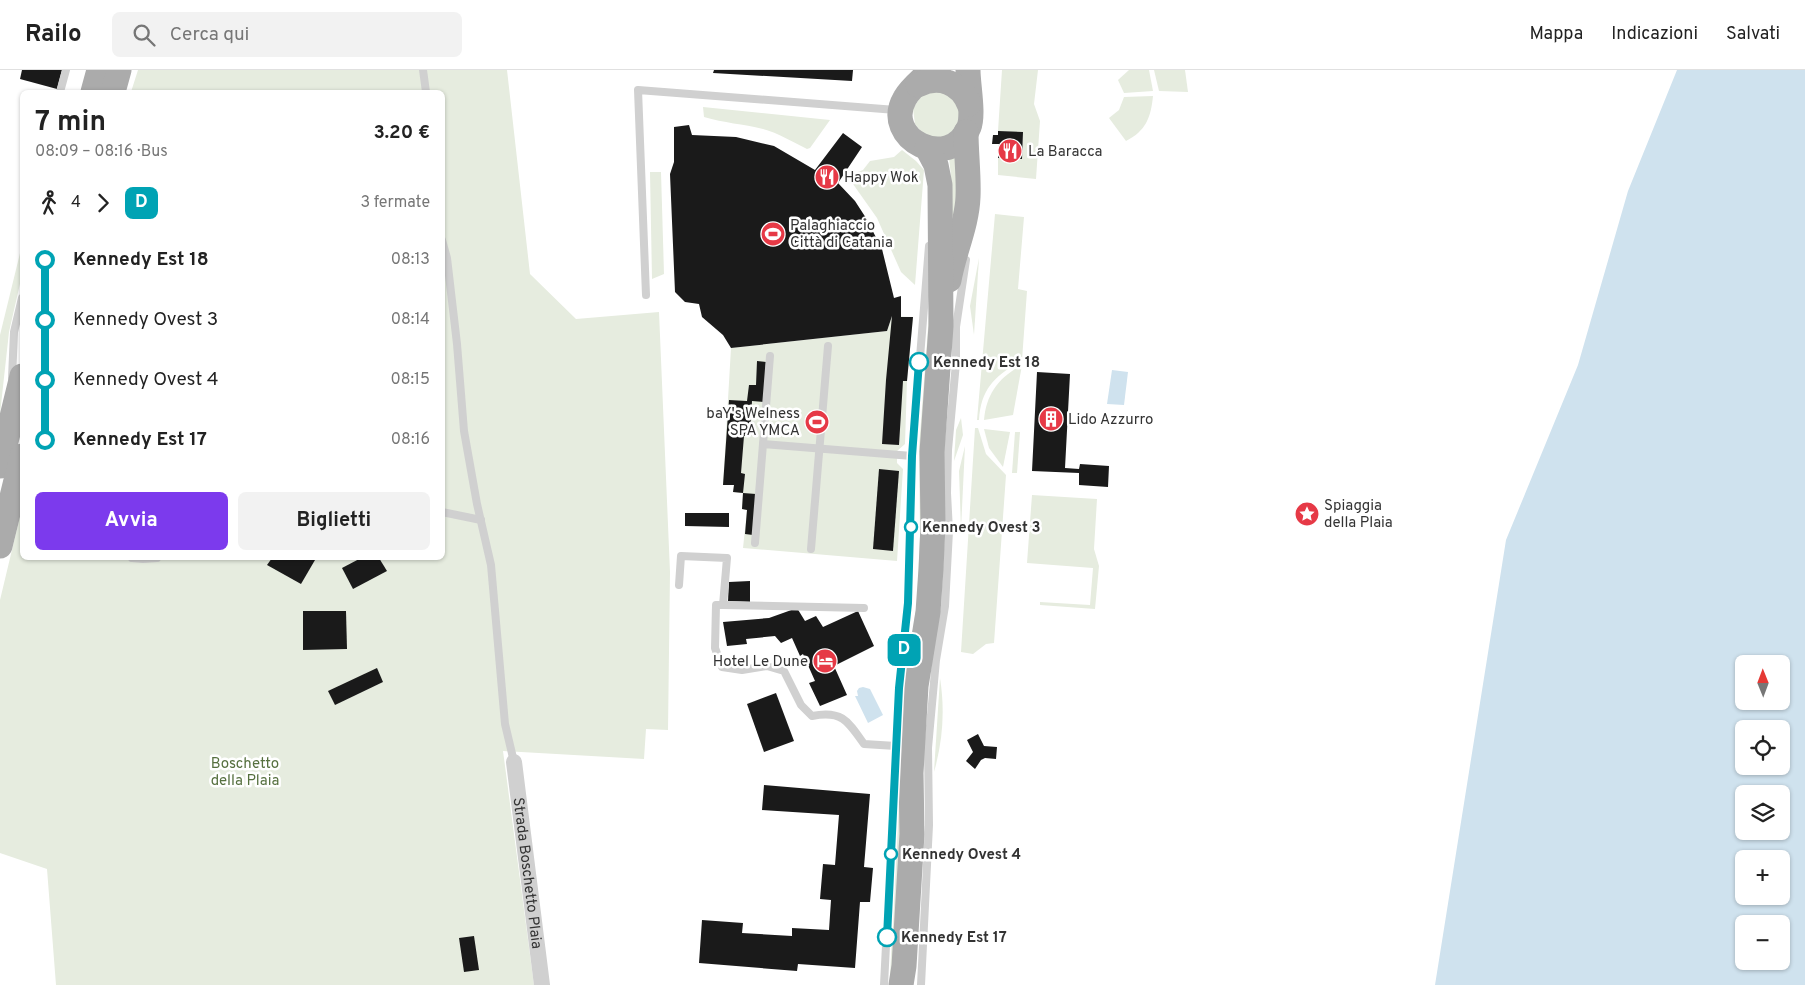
<!DOCTYPE html>
<html lang="it">
<meta charset="utf-8">
<style>
:root{--surface:#fff;--page:#f2f2f2;--text:#222;--muted:#767676;--line:#e0e0e0;--accent:#7c3aed}
body{margin:0;font-family:Overpass,sans-serif;background:var(--page);color:var(--text);height:100vh;display:flex;flex-direction:column;font-size:19px;white-space:nowrap}
*{box-sizing:border-box;margin:0}
p{font-size:16px;color:var(--muted)}
.icon{flex:none;width:28px;height:28px;fill:none;stroke:currentColor;stroke-width:2;stroke-linecap:round;stroke-linejoin:round}
.map{position:relative;flex:1;overflow:hidden}
.details{position:absolute;left:20px;top:20px;width:425px;height:470px;display:flex;flex-direction:column;background:var(--surface);border-radius:8px;box-shadow:0 1px 4px #0004}
.details>*{flex:none}
.badge{padding:0 10px;border-radius:8px;font-size:18px;line-height:32px}
.needle{width:32px;rotate:359deg}
.tools{position:absolute;left:1735px;top:585px;display:grid;gap:10px}
.tools a{display:grid;place-items:center;width:55px;height:55px;border-radius:8px;background:var(--surface);box-shadow:0 1px 4px #0004;font-size:25px}
.map>.badge{position:absolute;translate:-50% -50%;box-shadow:0 0 0 2px #fff}
.legs{display:flex;align-items:center;gap:8px;height:55px;padding:0 15px;font-size:16px}
.legs p{margin-inline-start:auto}
.headline{display:flex;align-items:center;justify-content:space-between;height:85px;padding:0 15px}
h1{font-size:28px;font-weight:700;line-height:38px}
.action{display:flex;gap:10px;margin-top:auto;padding:10px 15px}
.action a{flex:1;height:58px;border-radius:8px;background:var(--accent);color:#fff;font-size:20px;font-weight:700;line-height:58px;text-align:center}
.action a+a{background:var(--page);color:var(--text)}
ul{padding:0 15px;list-style:none}
li{display:flex;align-items:center;gap:18px;height:60px;font-size:19px}
li i{display:grid;place-items:center;width:8px;height:100%;margin:0 6px;background:currentColor}
li i::after{content:'';width:12px;height:12px;margin:-6px;border:4px solid;border-radius:50%;background:var(--surface)}
li p{margin-inline-start:auto}
li:first-child i{background:linear-gradient(#0000 50%,currentColor 0)}
li:last-child i{background:linear-gradient(currentColor 50%,#0000 0)}
header{display:flex;align-items:center;gap:30px;box-sizing:border-box;height:70px;padding:0 25px;background:var(--surface);border-bottom:1px solid var(--line)}
header strong{font-size:24px}
nav{display:flex;gap:28px;margin-inline-start:auto;font-size:18px}
.search{width:350px;height:45px;background:var(--page);display:flex;align-items:center;gap:12px;box-sizing:border-box;padding:0 18px;border-radius:8px;color:var(--muted);font-size:19px}
.map>svg:first-child{display:block}
.green{fill:#e6ecdf}
.water{fill:#cfe2ee;fill-rule:evenodd}
.building{fill:#1a1a1a}
.lines{fill:none;stroke-linecap:round;stroke-linejoin:round}
.service{stroke:#d0d0d0;stroke-width:8}
.minor{stroke:#d0d0d0;stroke-width:16}
.primary{stroke:#ababab;stroke-width:25}
.line-1-casing{stroke:#fff;stroke-width:11}
.line-1{stroke:#00a3b4;stroke-width:8}
.stop-1-dot{fill:#fff;stroke:#00a3b4;stroke-width:2.5}
.labels{text-anchor:middle;stroke-width:5;stroke-linejoin:round;paint-order:stroke}
.poi-label{font-size:15px;fill:#333;stroke:#fff;text-anchor:start}
.stop-label{font-size:15px;font-weight:bold;fill:#333;stroke:#fff;text-anchor:start}
.park-label{font-size:15px;fill:#56703f;stroke:#fff}
.street-label{font-size:15px;fill:#333;stroke:#fff}
</style>
<header>
<strong>Railo</strong>
<div class="search"><svg class="icon" aria-label="search" viewBox="0 0 24 24"><circle cx="10" cy="10" r="6"/><path d="M15 15l6 6"/></svg>Cerca qui</div>
<nav><a>Mappa</a><a>Indicazioni</a><a>Salvati</a></nav>
</header>
<div class="map">
<svg width="1805" height="915" viewBox="0 0 1805 915">
<rect width="100%" height="100%" fill="#fff"/>
<g class="green">
<path d="M138,0h369l23,204 46,45 83,-7 11,260 -2,158 -22,-1 -2,30 -141,-8 31,234h-478l-9,-116 -47,-16v-253l22,-92v50h420v-466h-311z"/>
<path d="M1002,0h36l-4,34 6,17 -4,58 -38,-4v-17l24,1 1,-26 -25,-2z"/>
<path d="M1129,0h20l4,21 -29,2 -6,-13z"/>
<path d="M1154,0h31l3,22 -29,-1z"/>
<path d="M942,19l18,14v23l-19,13 -16,-3 -10,-12 -2,-15 8,-13z"/>
<path d="M1153,26c-2,21 -7,35 -27,45l-17,-23 10,-8 5,-13z"/>
<path d="M703,37l127,13 -20,28 -3,1c-14,-7 -29,-16 -44,-20 -20,-5 -39,-6 -59,-12z"/>
<path d="M902,80l14,11 8,9 -9,115 -14,-13 -24,-54 -24,-34 2,-11 8,-3 7,-9 24,-4z"/>
<path d="M955,86l3,3 -2,58 -6,-1 1,-40 -2,-18z"/>
<path d="M650,102h11l3,102 -12,5z"/>
<path d="M995,144l29,3 -6,72 9,2 -5,69c-27,16 -41,28 -43,60h-2z"/>
<path d="M22,175v30l-13,57 -9,82v-79z"/>
<path d="M979,188l-5,77 -4,-29z"/>
<path d="M933,192l-10,273 -32,450 -1,-9 14,-288 13,-85 3,-68 -1,-88z"/>
<path d="M892,246l21,1 -6,64 -2,63 -8,7v12l6,6 -6,92 -154,-13 4,-38 -5,-1 1,-16 -10,-1 1,-7h-11l8,-137 156,-17z"/>
<path d="M1022,295l-9,50 -29,5c2,-26 15,-43 38,-55z"/>
<path d="M961,348l2,17 -9,26 2,-31z"/>
<path d="M975,358h3l8,26 20,21 -12,168 -8,1 -13,10 -12,-2z"/>
<path d="M984,359l26,3 -7,35 -14,-19z"/>
<path d="M1015,362h5l-3,41h-5z"/>
<path d="M965,376l-4,83 -2,-58z"/>
<path d="M1032,425l65,4 -3,50 5,17 -4,43 -55,-4v-3l50,3 3,-37 -66,-5z"/>
<path d="M940,608c5,32 3,62 -6,94z"/>
</g>
<g class="water">
<path d="M1677,0h128v915h-370l71,-445 72,-175 50,-174zM1744,594h37v37h-37zM1744,659h37v37h-37zM1744,724h37v37h-37zM1744,789h37v37h-37zM1744,854h37v37h-37z"/>
<path d="M1112,300l16,2 -4,33 -17,-1z"/>
<path d="M863,617l7,2 13,26 -15,8 -13,-27h3l-1,-5 2,-3z"/>
</g>
<g class="building">
<path d="M22,0h40l-5,19 -37,-10z"/>
<path d="M714,0h139l-1,11 -139,-8z"/>
<path d="M689,55l3,10 44,2 38,9 41,24 28,-37 19,14 -24,36 17,18 11,17 16,31 12,49 7,-2v21h12l-6,64h-4l-4,64 -17,-1 4,-64 6,-64 -5,15 -156,17 -8,-13 -21,-18 -3,-13 -14,-2 -10,-10 -5,-118 4,-12v-35z"/>
<path d="M998,61l25,1 -1,27 -24,-1 1,-14h-7l1,-9h5z"/>
<path d="M757,291l9,1 -2,40 -12,-1 -2,35h-6l-3,37 4,1 -2,19 -10,-1 1,-7h-11l6,-85 18,1 2,-16h7z"/>
<path d="M1037,302l33,2 -5,94 14,1 1,-5 29,2 -1,21 -29,-2v-12l-47,-2z"/>
<path d="M879,399l20,2 -6,80 -20,-2z"/>
<path d="M743,423l13,1 -3,41 -8,-1 2,-24 -5,-1z"/>
<path d="M685,443h44v14l-44,-1z"/>
<path d="M272,488h39l4,2 -14,24 -34,-19z"/>
<path d="M361,488h18l8,13 -34,18 -11,-21z"/>
<path d="M750,511v21l-22,-1 1,-19z"/>
<path d="M797,538l8,13 11,-5 7,11 35,-16 16,35 -40,20 13,29 -27,11 -11,-23 6,-2 -12,-27 -3,2 -8,-18 -11,5 -6,-7 -29,3 1,5 -20,2 -4,-24 46,-4z"/>
<path d="M303,541h43l1,38 -44,1z"/>
<path d="M377,598l6,14 -48,23 -7,-14z"/>
<path d="M776,623l18,48 -30,11 -17,-48z"/>
<path d="M978,664l6,12 13,1 -1,12 -11,-1 -4,2 -6,9 -9,-8 7,-9 -6,-12z"/>
<path d="M764,715l106,9 -6,73 9,1 -3,34h-10l-5,66 -57,-4 -1,7 -98,-8 3,-43 41,3 -1,10 50,3v-8l37,2 2,-30 -11,-1 3,-35 12,1 4,-50 -77,-5z"/>
<path d="M474,866l5,34 -15,2 -5,-34z"/>
</g>
<g class="lines">
<g class="service">
<path d="M423,0l3,22"/>
<path d="M60,22l6,-22"/>
<path d="M442,170l5,18 10,86 7,87 13,73 14,61 14,159 9,38"/>
<path d="M646,225l-8,-205 258,20"/>
<path d="M12,308l2,-46 8,-34"/>
<path d="M763,374l7,-88"/>
<path d="M442,442l39,8"/>
<path d="M755,473l8,-99 149,12"/>
<path d="M811,479l17,-203"/>
<path d="M132,488l11,1 14,-1"/>
<path d="M679,515l2,-29 46,2 -4,47h-7l-1,43 7,19 20,3 25,-4 17,5 17,34 11,11c30,-6 36,5 52,28l32,2"/>
<path d="M723,535l141,3"/>
<path d="M884,915l15,-297 10,-85 3,-147 17,-210"/>
<path d="M921,915l8,-160 -1,-77 8,-88 9,-54 4,-75 -2,-38 1,-43 8,-87v-36l10,-67"/>
</g>
<path class="minor" id="s1" d="M514,692l28,223"/>
<g class="primary">
<path d="M931,0c-8,9 -20,17 -26,28 -24,41 45,75 64,29 5,-13 -1,-42 -1,-57"/>
<path d="M918,15c21,-11 43,-2 51,19"/>
<path d="M93,22l6,-22"/>
<path d="M113,22l6,-22"/>
<path d="M949,210c5,-28 18,-55 19,-83 1,-21 -2,-43 -2,-65"/>
<path d="M0,396l22,-90"/>
<path d="M0,476l22,-90"/>
<path d="M901,915l3,-19 8,-132 -1,-61 5,-87 12,-74 3,-43 2,-44 -1,-73 9,-126 -1,-141 -4,-20 -9,-17"/>
</g>
</g>
<g class="lines">
<defs>
<path id="line-1" d="M887,867l12,-249 9,-85 4,-147 7,-94"/>
</defs>
<use href="#line-1" class="line-1-casing"/>
<use href="#line-1" class="line-1"/>
</g>
<defs>
<symbol id="restaurant-disc" viewBox="-11 -11 22 22"><circle r="9.5" fill="#e63946" stroke="#fff"/><path d="M-5-6h1v4h1v-4h1v4h1v-4h1v5L-1.5 .5V6h-2V.5L-5-1ZM5-6V6H3V1.5H1.5Q1.5-4 5-6Z" fill="#fff"/></symbol>
<symbol id="stadium-disc" viewBox="-11 -11 22 22"><circle r="9.5" fill="#e63946" stroke="#fff"/><path d="M0-5a6.5 5 0 1 0 0 10a6.5 5 0 1 0 0-10ZM-3.5-1.8h7v3.6h-7Z" fill="#fff"/></symbol>
<symbol id="building-disc" viewBox="-11 -11 22 22"><circle r="9.5" fill="#e63946" stroke="#fff"/><path d="M-4-6H4V6H1V3H-1V6H-4ZM-2.5-4.3h1.7v1.8h-1.7ZM.8-4.3h1.7v1.8H.8ZM-2.5-1h1.7V.8h-1.7ZM.8-1h1.7V.8H.8Z" fill="#fff"/></symbol>
<symbol id="sight-disc" viewBox="-11 -11 22 22"><circle r="9.5" fill="#e63946" stroke="#fff"/><path d="M0-6L1.8-2.2L6-1.7L2.9 1.2L3.7 5.4L0 3.3L-3.7 5.4L-2.9 1.2L-6-1.7L-1.8-2.2Z" fill="#fff"/></symbol>
<symbol id="hotel-disc" viewBox="-11 -11 22 22"><circle r="9.5" fill="#e63946" stroke="#fff"/><path d="M-6-4.5h1.5V1H6V5H4.5V3h-9V5H-6ZM-4 0a1.8 1.8 0 1 1 3.6 0ZM.5 0V-2.5h3Q6-2.5 6 0Z" fill="#fff"/></symbol>
</defs>
<g fill-rule="evenodd">
<use href="#restaurant-disc" x="996" y="67" width="28" height="28"/>
<use href="#restaurant-disc" x="813" y="93" width="28" height="28"/>
<use href="#stadium-disc" x="759" y="150" width="28" height="28"/>
<use href="#building-disc" x="1037" y="335" width="28" height="28"/>
<use href="#stadium-disc" x="803" y="338" width="28" height="28"/>
<use href="#sight-disc" x="1293" y="430" width="28" height="28"/>
<use href="#hotel-disc" x="811" y="577" width="28" height="28"/>
</g>
<g class="stop-1-dot">
<circle cx="919" cy="292" r="9"/>
<circle cx="911" cy="457" r="6"/>
<circle cx="891" cy="784" r="6"/>
<circle cx="887" cy="867" r="9"/>
</g>
<g class="labels">
<g class="poi-label">
<text x="1028" y="86">La Baracca</text>
<text x="844" y="112">Happy Wok</text>
<text x="790" y="160">Palaghiaccio<tspan x="790" dy="17">Città di Catania</tspan></text>
<text x="800" y="348" text-anchor="end">baY's Welness<tspan x="800" dy="17">SPA YMCA</tspan></text>
<text x="1068" y="354">Lido Azzurro</text>
<text x="1324" y="440">Spiaggia<tspan x="1324" dy="17">della Plaia</tspan></text>
<text x="808" y="596" text-anchor="end">Hotel Le Dune</text>
</g>
<g class="stop-label">
<text x="933" y="297">Kennedy Est 18</text>
<text x="922" y="462">Kennedy Ovest 3</text>
<text x="902" y="789">Kennedy Ovest 4</text>
<text x="901" y="872">Kennedy Est 17</text>
</g>
<g class="park-label">
<text x="245" y="698">Boschetto<tspan x="245" dy="17">della Plaia</tspan></text>
</g>
<g class="street-label">
<text dy="5" stroke="none"><textPath href="#s1" startOffset="112">Strada Boschetto Plaia</textPath></text>
</g>
</g>
</svg>
<div class="tools">
<a><svg class="needle" viewBox="-14 -14 28 28"><path d="M0-13l5 13h-10z" fill="#e53935"/><path d="M0 13l5-13h-10z" fill="#767676"/></svg></a>
<a><svg class="icon" aria-label="locate" viewBox="0 0 24 24"><circle cx="12" cy="12" r="6"/><path d="M12 2v4M12 18v4M2 12h4M18 12h4"/></svg></a>
<a><svg class="icon" aria-label="layers" viewBox="0 0 24 24"><path d="M12 4l9 5-9 5-9-5zM3 14l9 5 9-5"/></svg></a>
<a>+</a>
<a>−</a>
</div>
<b class="badge" style="left:904px;top:580px;background:#00a3b4;color:#fff">D</b>
<section class="details">
<div class="headline"><div><h1>7 min</h1><p>08:09 – 08:16 · Bus</p></div><b>3.20 €</b></div>
<div class="legs"><svg class="icon" aria-label="walk" viewBox="0 0 24 24"><circle cx="13" cy="4" r="2"/><path d="M13 8l-2 6 4 7M11 14l-3 7M7 12l3-4h3l4 4"/></svg>4<svg class="icon" aria-label="forward" viewBox="0 0 24 24"><path d="M9 5l7 7-7 7"/></svg><b class="badge" style="background:#00a3b4;color:#fff">D</b><p>3 fermate</p></div>
<ul>
<li><i style="color:#00a3b4"></i><b>Kennedy Est 18</b><p>08:13</p></li>
<li><i style="color:#00a3b4"></i><span>Kennedy Ovest 3</span><p>08:14</p></li>
<li><i style="color:#00a3b4"></i><span>Kennedy Ovest 4</span><p>08:15</p></li>
<li><i style="color:#00a3b4"></i><b>Kennedy Est 17</b><p>08:16</p></li>
</ul>
<div class="action"><a>Avvia</a><a>Biglietti</a></div>
</section>
</div>
